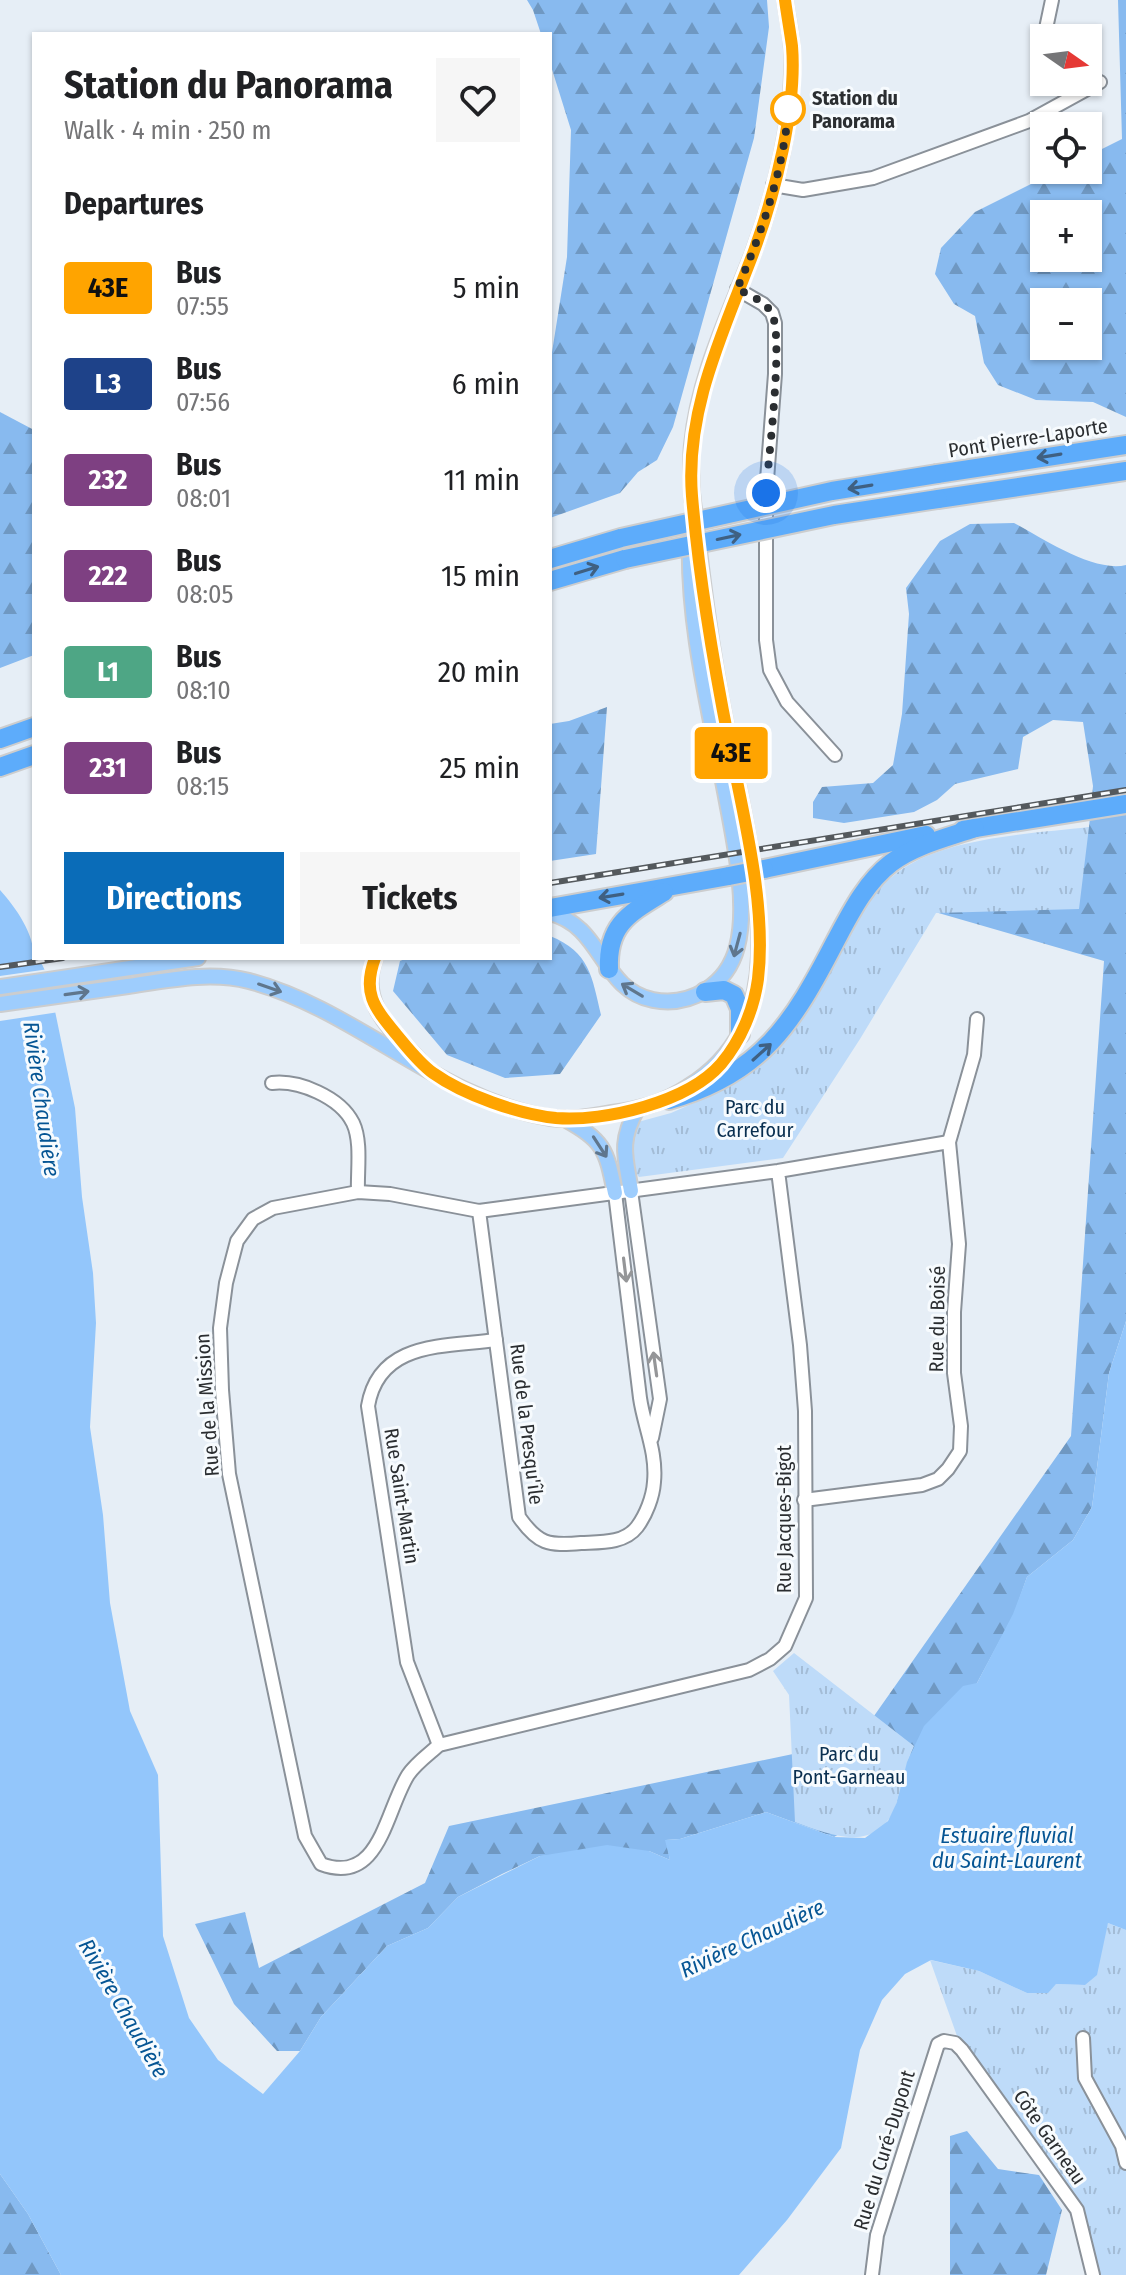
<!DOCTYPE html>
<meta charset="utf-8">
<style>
:root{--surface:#fff;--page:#f6f6f6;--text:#202124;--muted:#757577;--accent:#0a6cb8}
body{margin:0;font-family:"Fira Sans Condensed",sans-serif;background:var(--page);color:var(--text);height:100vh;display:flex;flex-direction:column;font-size:30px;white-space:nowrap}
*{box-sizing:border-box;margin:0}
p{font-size:26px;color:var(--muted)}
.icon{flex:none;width:44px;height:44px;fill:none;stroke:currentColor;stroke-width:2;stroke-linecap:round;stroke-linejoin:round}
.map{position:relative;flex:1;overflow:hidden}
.drawer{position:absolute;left:32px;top:32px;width:520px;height:928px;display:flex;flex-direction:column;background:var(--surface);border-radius:0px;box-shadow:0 2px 6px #0004}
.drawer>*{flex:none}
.badge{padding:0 16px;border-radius:6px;font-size:28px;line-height:52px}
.needle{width:52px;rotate:104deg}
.fabs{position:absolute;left:1030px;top:24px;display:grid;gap:16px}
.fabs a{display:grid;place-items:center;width:72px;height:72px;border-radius:0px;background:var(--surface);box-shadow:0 2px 6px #0004;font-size:40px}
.you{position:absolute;width:40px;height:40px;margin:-20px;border:6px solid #fff;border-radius:50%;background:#1a73e8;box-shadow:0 0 0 12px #1a73e833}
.map>.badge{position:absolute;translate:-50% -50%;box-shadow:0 0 0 4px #fff}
h2{padding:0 32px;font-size:30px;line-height:72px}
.round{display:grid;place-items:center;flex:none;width:84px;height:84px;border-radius:0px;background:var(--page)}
.head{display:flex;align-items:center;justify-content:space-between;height:136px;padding:0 32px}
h1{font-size:38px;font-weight:700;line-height:60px}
.primary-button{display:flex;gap:16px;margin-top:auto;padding:16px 32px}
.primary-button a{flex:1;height:92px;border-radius:0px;background:var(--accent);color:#fff;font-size:32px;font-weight:700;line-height:92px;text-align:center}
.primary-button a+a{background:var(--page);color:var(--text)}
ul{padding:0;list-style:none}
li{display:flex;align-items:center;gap:24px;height:96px;padding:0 32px}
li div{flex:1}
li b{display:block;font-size:30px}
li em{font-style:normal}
li .badge{min-width:88px;font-weight:700;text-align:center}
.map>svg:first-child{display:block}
.forest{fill:url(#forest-firs);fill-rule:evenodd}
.park{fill:url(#park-tufts)}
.water{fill:#93c6fb}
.pier{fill:#e6eef6}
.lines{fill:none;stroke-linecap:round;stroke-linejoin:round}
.minor-casing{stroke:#8a9199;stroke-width:16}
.major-casing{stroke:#cccdce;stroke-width:18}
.highway-casing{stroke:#cccdce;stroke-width:22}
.minor{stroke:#fff;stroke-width:12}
.major{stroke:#9ecdfd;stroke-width:14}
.highway{stroke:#5dacfb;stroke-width:18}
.rail-casing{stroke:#54595d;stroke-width:6}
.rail{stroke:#f7fbfe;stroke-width:3;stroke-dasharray:9;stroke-linecap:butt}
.highway-bridge-casing{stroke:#cccdce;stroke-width:22;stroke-linecap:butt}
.highway-bridge{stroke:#5dacfb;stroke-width:18}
.oneway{stroke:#3f6082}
.oneway2{stroke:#5f768d}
.oneway3{stroke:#959698}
.line-casing{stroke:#fff;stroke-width:18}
.line{stroke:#ffa400;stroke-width:12}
.walk{stroke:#2b2e31;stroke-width:8;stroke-dasharray:0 14.4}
.stop-dot{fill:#fff;stroke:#ffa400;stroke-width:4}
.labels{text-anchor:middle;stroke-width:6;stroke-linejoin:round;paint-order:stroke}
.stop-label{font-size:20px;font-weight:bold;fill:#2b2e31;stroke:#f7fbfe;text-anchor:start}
.street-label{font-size:20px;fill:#2b2e31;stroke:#f7fbfe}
.park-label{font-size:20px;fill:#092f50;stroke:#f7fbfe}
.water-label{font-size:22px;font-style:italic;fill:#055594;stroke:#f7fbfe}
</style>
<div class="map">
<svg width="1126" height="2275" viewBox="0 0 1126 2275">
<defs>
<pattern id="forest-firs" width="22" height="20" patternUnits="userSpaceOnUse" patternTransform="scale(2)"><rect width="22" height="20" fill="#88baef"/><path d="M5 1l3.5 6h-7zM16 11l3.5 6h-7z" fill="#6f98c2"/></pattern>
<pattern id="park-tufts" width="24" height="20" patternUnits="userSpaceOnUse" patternTransform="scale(2)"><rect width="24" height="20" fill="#bedbf9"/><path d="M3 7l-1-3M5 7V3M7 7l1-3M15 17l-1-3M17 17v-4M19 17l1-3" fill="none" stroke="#a3bcd6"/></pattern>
</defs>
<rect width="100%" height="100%" fill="#e6eef6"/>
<g class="forest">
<path d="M527,0h240l2,27 -15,111 -81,289 -16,33 -19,12 -18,21 -70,25v-153l17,-108 4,-127 -21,-67v-29h-9l-8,-24z"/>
<path d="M1118,0h8v417l-33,-15 -57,-2 -38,-15 -14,-22 -9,-47 -21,-12 -19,-30 6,-26 34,-36 84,-42h29v-14l34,-17zM1044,214h44v44h-44zM1088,302v44h-44v-44z"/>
<path d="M0,412l34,18v225l-34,13z"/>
<path d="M1014,523c28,15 80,50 112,42v756l-17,52 -17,134 -19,33 -46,37 -13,37 -37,69 -80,119 -63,35 -68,-25 -86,27 -14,1 4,20 -21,-9 -109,5 -38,18 -44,23 -30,31 -41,18 -66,71 -21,34h-23l-43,-47 -39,-80 50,-12 14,56 166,-85 24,-57 344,-72 50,6 228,-324 33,-475 -169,-49 154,-85 4,-41 -10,-64 -30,-2 -30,17 -5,32 -63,15 -18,16 -23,12 -70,11 -31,-5v-16l9,-15 51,-4 20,-18 9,-51 7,-100 -3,-26 34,-47 30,-17z"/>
<path d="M607,707l-11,147 -46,7v-137l19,-3z"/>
<path d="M550,936c40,16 42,41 51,79l-41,59 -55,4 -58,-23 -54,-64 7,-30 7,-3h143z"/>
<path d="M967,2131l31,38 41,6 23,35 -16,65h-96v-139z"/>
<path d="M0,2174l28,40 33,61h-61z"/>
</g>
<g class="park">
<path d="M1089,827l-10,82 -143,4 -76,126 -77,119 -144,19 -6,-7 -5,-24 5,-19 5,-5 33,-9 32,-14 30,-18 104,-139c23,-18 19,-24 33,-45 5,-7 15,-15 23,-21 46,-39 137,-42 196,-49z"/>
<path d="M794,1653l120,93c-8,17 -10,35 -16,53 -17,56 -63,38 -103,23l-6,-127 -16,-24z"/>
<path d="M1108,1923l18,7v207l-7,4 7,22v112h-33l-16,-65 -115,-160 -32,-90 49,11 48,22 29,-9 29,1z"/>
</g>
<path class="water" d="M0,890c16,18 34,43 34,68h5l9,19 27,131 7,89 11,76 3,50 -6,104 13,88 7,88 20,108 28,64 5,161 26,82 29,42 45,34 37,-43 21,-34 66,-71 41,-18 30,-31 82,-41 67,-11 42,6 21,9 -5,-20 15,-1 86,-27 68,25 31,1 23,-17 9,-19 10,-40 17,-36 39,-40 14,-3 36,-69 14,-37 46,-37 19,-33 17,-134 17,-52v609l-18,-7 -11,52 -12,10 -29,-1 -8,9h-21l-48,-22 -48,-11 -26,14 -23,26 -22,50 -19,98 -54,72 -48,55h-678l-33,-61 -28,-40z"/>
<path class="pier" d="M49,969l10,43 -59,9v-45z"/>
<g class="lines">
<defs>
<g id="minor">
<path d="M1044,38l8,-38"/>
<path d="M773,185l30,5 70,-12 156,-57 71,-39"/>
<path d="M737,289l26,15 9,9 3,10v51l-9,119v147l4,30 17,32 48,53"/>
<path d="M272,1083c27,-3 68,14 81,40 9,19 4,49 5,69"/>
<path d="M778,1171l22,174 5,66 1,187 -21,48 -15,13 -21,11 -310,75c-10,9 -24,19 -31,30 -23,37 -28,111 -87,89l-16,-28 -76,-362 -7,-84 -2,-62 6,-45 11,-42 16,-22 20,-11 85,-16 32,2 89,17 299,-40 171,-29"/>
<path d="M631,1191l29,208 -8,39"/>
<path d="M479,1211l40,306c19,27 29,29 62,26 18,-1 43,1 56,-16 9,-12 16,-30 17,-45 3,-30 -10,-56 -14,-84 -8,-68 -17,-137 -25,-205"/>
<path d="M804,1500l118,-15 16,-6 10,-10 12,-18 1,-25 -7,-53v-61l5,-68 -10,-102 25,-87 3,-36"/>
<path d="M439,1745l-32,-83 -39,-256c11,-65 76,-59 128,-66"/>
<path d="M1083,2038l2,40 37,68 4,17"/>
<path d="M872,2275l5,-40 61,-191 6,-3 11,2 7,7 115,160 16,65"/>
</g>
<g id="major">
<path d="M692,500c0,-18 -2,-37 0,-55 6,-67 37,-130 61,-192 23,-61 42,-140 39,-204 -1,-16 -5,-33 -7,-49"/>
<path d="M550,913c53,13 51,77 103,87 38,7 74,-15 84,-53 11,-42 -2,-102 -10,-145 -16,-86 -40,-176 -37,-265"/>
<path d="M375,958c-17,45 16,71 44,102"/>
<path d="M0,987l198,-29"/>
<path d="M0,1004c43,-6 85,-12 128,-18 40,-6 82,-15 121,-5 109,29 190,119 302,137 20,3 42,-2 61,-5 28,-4 52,-10 76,-26 48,-30 69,-74 71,-131 3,-72 -20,-162 -34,-235 -15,-76 -24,-152 -33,-228"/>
<path d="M563,1118c41,23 43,30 52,75"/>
<path d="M631,1191c-6,-35 -12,-49 6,-82"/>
</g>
<g id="highway">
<path d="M937,474l189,-29"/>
<path d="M938,499l188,-28"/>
<path d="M550,559l71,-21"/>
<path d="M550,581l75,-22"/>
<path d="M0,739l34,-12"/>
<path d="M0,767l34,-12"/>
<path d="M963,830l163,-26"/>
<path d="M764,869l162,-34"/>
<path d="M550,908l179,-32"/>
<path d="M609,969c-2,-45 21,-56 55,-77"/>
<path d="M705,992l19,-2 10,5 6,14v25"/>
<path d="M669,1100c93,-26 124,-77 166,-158 15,-28 30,-59 56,-79 24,-18 55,-25 84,-35"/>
</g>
</defs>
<use href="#minor" class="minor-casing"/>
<use href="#major" class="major-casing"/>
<use href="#highway" class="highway-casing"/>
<use href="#minor" class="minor"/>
<use href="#major" class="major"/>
<use href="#highway" class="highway"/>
<defs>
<g id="rail">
<path d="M550,883l576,-93"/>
<path d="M0,967l63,-9"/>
</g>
</defs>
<use href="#rail" class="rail-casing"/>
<use href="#rail" class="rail"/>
<defs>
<g id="highway-bridge">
<path d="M621,538l211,-47 105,-17"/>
<path d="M625,559l209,-44 104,-16"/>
<path d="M729,876l35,-7"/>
</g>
</defs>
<use href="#highway-bridge" class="highway-bridge-casing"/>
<use href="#highway-bridge" class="highway-bridge"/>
</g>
<defs><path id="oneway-shaft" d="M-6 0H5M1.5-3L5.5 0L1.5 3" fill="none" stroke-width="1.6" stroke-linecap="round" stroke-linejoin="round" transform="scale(2)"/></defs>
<g class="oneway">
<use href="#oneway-shaft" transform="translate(1049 456) rotate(171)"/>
<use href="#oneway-shaft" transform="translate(860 487) rotate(171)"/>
<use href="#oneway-shaft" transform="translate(729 537) rotate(-12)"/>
<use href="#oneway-shaft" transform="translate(587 570) rotate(-17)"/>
<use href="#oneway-shaft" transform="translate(611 896) rotate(171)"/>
<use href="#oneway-shaft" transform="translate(762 1052) rotate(-42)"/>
</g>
<g class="oneway2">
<use href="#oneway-shaft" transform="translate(737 945) rotate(105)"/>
<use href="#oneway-shaft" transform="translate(270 988) rotate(19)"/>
<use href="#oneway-shaft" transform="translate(632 990) rotate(-149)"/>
<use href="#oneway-shaft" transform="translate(77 993) rotate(-8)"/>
<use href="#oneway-shaft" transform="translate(600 1147) rotate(57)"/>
</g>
<g class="oneway3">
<use href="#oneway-shaft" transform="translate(625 1270) rotate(83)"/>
<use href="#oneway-shaft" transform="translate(655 1364) rotate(-98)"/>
</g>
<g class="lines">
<defs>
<path id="line" d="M375,958c-13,35 -1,49 21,76 11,13 23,29 37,39 31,22 85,41 123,45 49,4 132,-16 165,-54 20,-24 33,-55 37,-85 9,-73 -15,-165 -29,-237 -16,-81 -30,-163 -37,-246 -7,-87 32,-165 62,-245 21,-57 43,-144 38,-205 -2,-15 -5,-31 -7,-46"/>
</defs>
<use href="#line" class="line-casing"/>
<use href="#line" class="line"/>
<path class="walk" d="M766,493c2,-33 18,-155 6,-179 -6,-13 -23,-19 -35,-25 26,-59 48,-123 52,-187l-1,7"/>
</g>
<circle class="stop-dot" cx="788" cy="109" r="16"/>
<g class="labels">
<g class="stop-label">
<text x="812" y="105">Station du<tspan x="812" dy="23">Panorama</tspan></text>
</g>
<g class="street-label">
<text transform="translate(1028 438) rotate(-9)" y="7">Pont Pierre-Laporte</text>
<text transform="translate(937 1319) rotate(-89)" y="7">Rue du Boisé</text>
<text transform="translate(207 1405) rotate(-94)" y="7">Rue de la Mission</text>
<text transform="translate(527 1424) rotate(83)" y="7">Rue de la Presqu'île</text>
<text transform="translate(402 1496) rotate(81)" y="7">Rue Saint-Martin</text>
<text transform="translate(784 1519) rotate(-90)" y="7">Rue Jacques-Bigot</text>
<text transform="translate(1050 2137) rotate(55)" y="7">Côte Garneau</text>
<text transform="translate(884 2150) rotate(-73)" y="7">Rue du Curé-Dupont</text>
</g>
<g class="park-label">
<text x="755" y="1114">Parc du<tspan x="755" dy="23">Carrefour</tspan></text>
<text x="849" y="1761">Parc du<tspan x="849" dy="23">Pont-Garneau</tspan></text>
</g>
<g class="water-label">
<text transform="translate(42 1099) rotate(82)" y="8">Rivière Chaudière</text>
<text x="1007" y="1843">Estuaire fluvial<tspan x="1007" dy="25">du Saint-Laurent</tspan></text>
<text transform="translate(752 1938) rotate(-25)" y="8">Rivière Chaudière</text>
<text transform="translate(124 2008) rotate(60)" y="8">Rivière Chaudière</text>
</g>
</g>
</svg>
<div class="fabs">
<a><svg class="needle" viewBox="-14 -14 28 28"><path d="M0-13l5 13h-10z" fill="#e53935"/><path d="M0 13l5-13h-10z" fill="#757577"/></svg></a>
<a><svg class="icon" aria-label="locate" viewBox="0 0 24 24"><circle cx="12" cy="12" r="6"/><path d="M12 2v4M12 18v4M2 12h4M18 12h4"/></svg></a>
<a>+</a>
<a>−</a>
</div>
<div class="you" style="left:766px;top:493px"></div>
<b class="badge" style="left:731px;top:753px;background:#ffa400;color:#111">43E</b>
<section class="drawer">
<div class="head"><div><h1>Station du Panorama</h1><p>Walk · 4 min · 250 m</p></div><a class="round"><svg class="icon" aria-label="heart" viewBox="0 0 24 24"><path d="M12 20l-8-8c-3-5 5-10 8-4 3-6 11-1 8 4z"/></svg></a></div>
<h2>Departures</h2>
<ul>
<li><span class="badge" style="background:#ffa400;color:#111">43E</span><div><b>Bus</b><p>07:55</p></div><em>5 min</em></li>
<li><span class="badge" style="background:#1e4289;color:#fff">L3</span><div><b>Bus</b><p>07:56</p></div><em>6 min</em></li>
<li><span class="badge" style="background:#7e4082;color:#fff">232</span><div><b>Bus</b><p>08:01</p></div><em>11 min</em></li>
<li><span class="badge" style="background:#7e4082;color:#fff">222</span><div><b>Bus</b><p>08:05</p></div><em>15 min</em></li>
<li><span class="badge" style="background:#4ea685;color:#fff">L1</span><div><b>Bus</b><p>08:10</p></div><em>20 min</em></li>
<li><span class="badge" style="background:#7e4082;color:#fff">231</span><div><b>Bus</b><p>08:15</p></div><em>25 min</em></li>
</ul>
<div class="primary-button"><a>Directions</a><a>Tickets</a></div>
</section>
</div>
